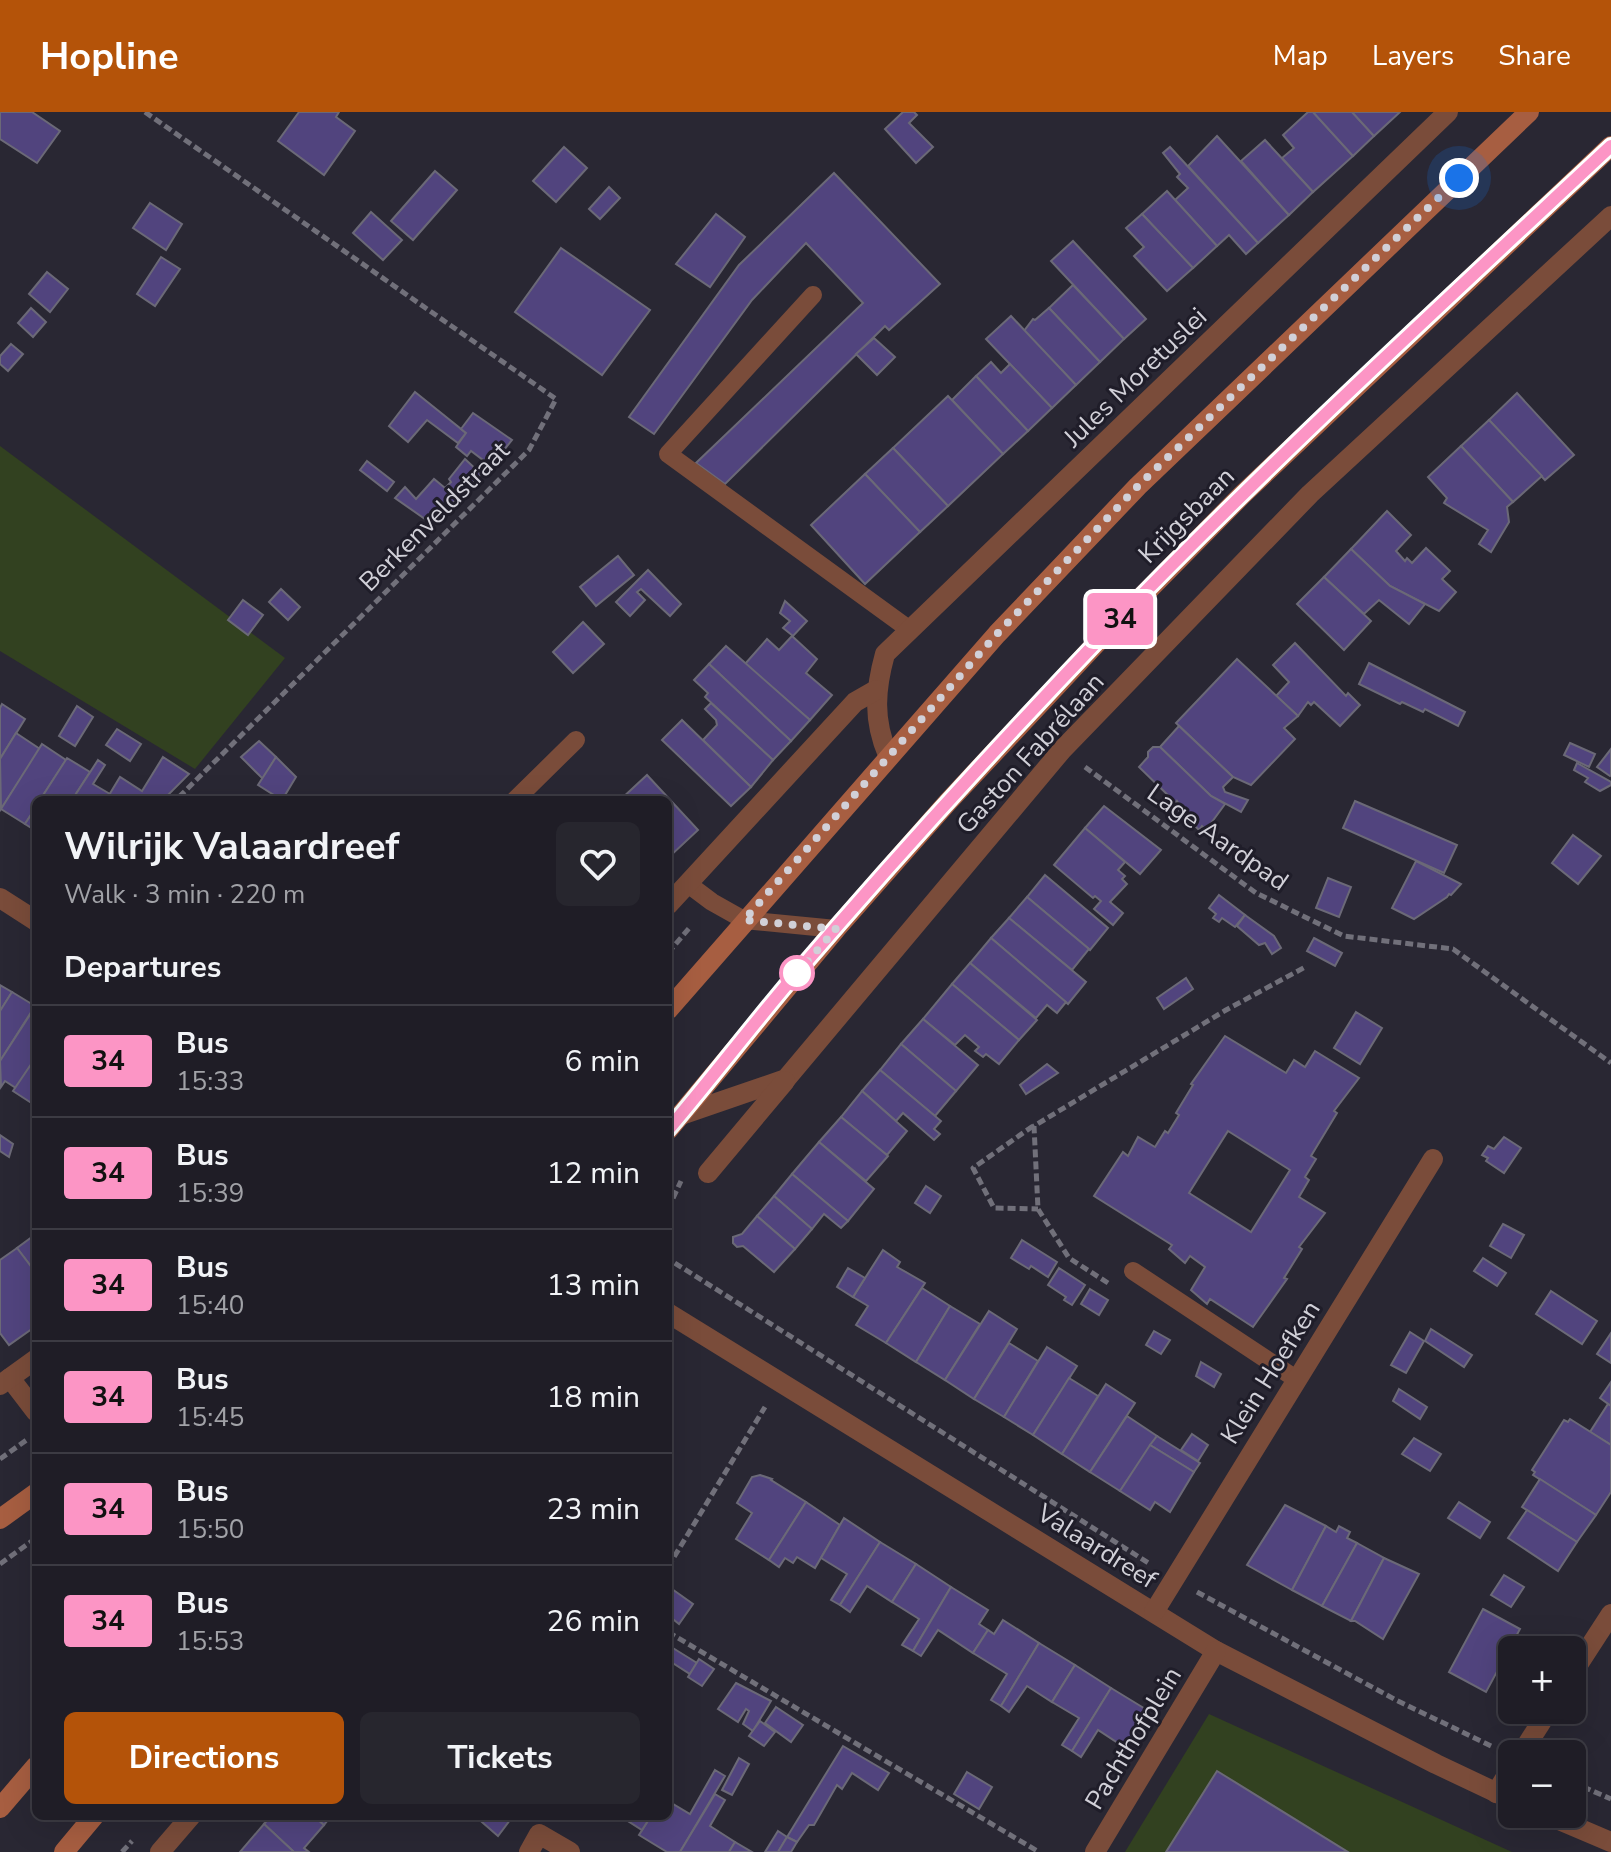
<!DOCTYPE html>
<meta charset="utf-8">
<style>
:root{--surface:#1f1d26;--page:#27262e;--text:#f1f3f6;--muted:#a1a2a7;--line:#3c3b43;--accent:#b45309}
body{margin:0;font-family:"Nunito Sans",sans-serif;background:var(--page);color:var(--text);height:100vh;display:flex;flex-direction:column;font-size:30px;white-space:nowrap}
*{box-sizing:border-box;margin:0}
p{font-size:26px;color:var(--muted)}
.icon{flex:none;width:44px;height:44px;fill:none;stroke:currentColor;stroke-width:2;stroke-linecap:round;stroke-linejoin:round}
.map{position:relative;flex:1;overflow:hidden}
.details{position:absolute;left:32px;top:684px;width:640px;height:1024px;display:flex;flex-direction:column;background:var(--surface);border-radius:12px;box-shadow:0 8px 32px #0002,0 0 0 2px var(--line)}
.details>*{flex:none}
.badge{padding:0 16px;border-radius:6px;font-size:28px;line-height:52px}
.tools{position:absolute;left:1498px;top:1524px;display:grid;gap:16px}
.tools a{display:grid;place-items:center;width:88px;height:88px;border-radius:12px;background:var(--surface);box-shadow:0 8px 32px #0002,0 0 0 2px var(--line);font-size:40px}
.you{position:absolute;width:40px;height:40px;margin:-20px;border:6px solid #fff;border-radius:50%;background:#1a73e8;box-shadow:0 0 0 12px #1a73e833}
.map>.badge{position:absolute;translate:-50% -50%;box-shadow:0 0 0 4px #fff}
h2{padding:0 32px;font-size:30px;line-height:72px}
.round{display:grid;place-items:center;flex:none;width:84px;height:84px;border-radius:12px;background:var(--page)}
.headline{display:flex;align-items:center;justify-content:space-between;height:136px;padding:0 32px}
h1{font-size:38px;font-weight:700;line-height:60px}
.action{display:flex;gap:16px;margin-top:auto;padding:16px 32px}
.action a{flex:1;height:92px;border-radius:12px;background:var(--accent);color:#fff;font-size:32px;font-weight:700;line-height:92px;text-align:center}
.action a+a{background:var(--page);color:var(--text)}
ul{padding:0;list-style:none}
li{display:flex;align-items:center;gap:24px;height:112px;padding:0 32px;border-top:2px solid var(--line)}
li div{flex:1}
li b{display:block;font-size:30px}
li em{font-style:normal}
li .badge{min-width:88px;font-weight:700;text-align:center}
header{display:flex;align-items:center;gap:48px;box-sizing:border-box;height:112px;padding:0 40px;background:var(--accent);color:#fff}
header strong{font-size:38px}
nav{display:flex;gap:44px;margin-inline-start:auto;font-size:28px}
.map>svg:first-child{display:block}
.green{fill:#324120}
.building{fill:#51447e;stroke:#6b6977;stroke-width:2;fill-rule:evenodd}
.lines{fill:none;stroke-linecap:round;stroke-linejoin:round}
.path{stroke:#71707a;stroke-width:5;stroke-dasharray:8 4;stroke-linecap:butt}
.lane{stroke:#7a4c3a;stroke-width:18}
.street{stroke:#7a4c3a;stroke-width:20}
.secondary{stroke:#a75e41;stroke-width:20}
.line-casing{stroke:#fff;stroke-width:18}
.line{stroke:#fc95c5;stroke-width:12}
.walk{stroke:#d1d0d8;stroke-width:8;stroke-dasharray:0 14.4}
.stop-dot{fill:#fff;stroke:#fc95c5;stroke-width:4}
.labels{text-anchor:middle;stroke-width:6;stroke-linejoin:round;paint-order:stroke}
.street-label{font-size:26px;fill:#d1d0d8;stroke:#1f1d29}
</style>
<header>
<strong>Hopline</strong>
<nav><a>Map</a><a>Layers</a><a>Share</a></nav>
</header>
<div class="map">
<svg width="1611" height="1740" viewBox="0 0 1611 1740">
<rect width="100%" height="100%" fill="#292733"/>
<g class="green">
<path d="M0,334l285,212 -90,111 -195,-118z"/>
<path d="M1209,1602l303,138h-387z"/>
</g>
<g class="building">
<path d="M0,0h32l28,19 -23,32 -37,-24z"/>
<path d="M299,0h40l-3,5 19,14 -31,44 -46,-34z"/>
<path d="M903,0h11l3,3 -8,8 24,24 -17,16 -31,-34z"/>
<path d="M1308,0h5l40,44 -40,36 -31,-34 12,-10 -11,-13z"/>
<path d="M1313,0h39l22,24 -21,20z"/>
<path d="M1352,0h48l-26,24z"/>
<path d="M1217,24l72,79 -31,28 -70,-77z"/>
<path d="M1265,28l48,52 -24,23 -48,-54z"/>
<path d="M564,35l23,21 -31,34 -23,-21z"/>
<path d="M1170,35l88,96 -12,11 -17,-19 -12,11 -42,-46 13,-12 -11,-11 3,-3 -17,-21z"/>
<path d="M435,59l22,19 -44,50 -22,-19z"/>
<path d="M834,61l106,111 -51,46 -4,-4 -160,158 -29,-21 167,-160 -57,-60 -54,57 -98,134 -25,-17 110,-152z"/>
<path d="M609,75l11,11 -20,21 -11,-10z"/>
<path d="M1167,79l50,55 -24,22 -51,-54z"/>
<path d="M150,91l32,21 -16,26 -33,-22z"/>
<path d="M371,100l31,28 -19,20 -30,-27z"/>
<path d="M716,102l29,23 -35,50 -34,-23z"/>
<path d="M1142,102l51,54 -26,23 -33,-35 10,-9 -18,-19z"/>
<path d="M1073,129l73,78 -22,20 -73,-78z"/>
<path d="M561,136l89,62 -48,65 -87,-63z"/>
<path d="M161,145l19,12 -25,37 -18,-12z"/>
<path d="M47,160l21,17 -18,23 -21,-18z"/>
<path d="M1073,173l51,54 -24,23 -51,-54z"/>
<path d="M31,196l15,14 -13,15 -15,-14z"/>
<path d="M1049,196l51,54 -24,23 -52,-54 9,-12 2,1z"/>
<path d="M1011,204l65,69 -24,23 -66,-69z"/>
<path d="M874,226l21,19 -18,18 -21,-21z"/>
<path d="M11,232l12,10 -15,17 -8,-7v-8z"/>
<path d="M991,250l10,11 9,-9 42,44 -24,23 -52,-55z"/>
<path d="M976,264l52,55 -25,23 -51,-54z"/>
<path d="M415,280l51,41 -8,10 -31,-23 -19,22 -19,-16z"/>
<path d="M1517,281l57,62 -29,25 -56,-60z"/>
<path d="M948,284l55,58 -55,52 -55,-58z"/>
<path d="M473,301l39,27 -21,26 -20,-15 -4,5 -11,-9 10,-14 -5,-4z"/>
<path d="M1489,308l53,56 -29,26 -52,-56z"/>
<path d="M1461,334l52,56 -6,5 2,15 -18,30 -12,-8 9,-14 -44,-27 3,-5 -19,-21z"/>
<path d="M893,336l55,58 -28,26 -55,-58z"/>
<path d="M465,347l16,15 -49,50 -37,-26 10,-11 11,12 18,-20 11,9 6,-6 -2,-3z"/>
<path d="M367,349l27,21 -7,9 -27,-21z"/>
<path d="M865,362l55,58 -55,52 -54,-59z"/>
<path d="M1387,399l24,24 -15,16 9,10 2,-3 5,5 14,-15 24,23 -8,8 14,13 -17,19 -49,-25 -39,-37z"/>
<path d="M1351,437l39,37 35,18 -16,20 -30,-24 -15,14 -40,-37z"/>
<path d="M618,444l16,19 -38,31 -16,-19z"/>
<path d="M648,458l33,34 -11,12 -29,-27 -4,3 8,8 -15,16 -14,-14z"/>
<path d="M1324,465l47,44 -27,29 -47,-46z"/>
<path d="M281,477l19,18 -12,13 -19,-18z"/>
<path d="M243,488l20,15 -15,20 -20,-15z"/>
<path d="M785,489l22,20 -14,15 -10,-8 7,-7 -10,-8z"/>
<path d="M583,510l21,22 -31,29 -20,-21z"/>
<path d="M792,524l25,23 -11,14 26,22 -22,25 -65,-56 22,-25 12,11z"/>
<path d="M1295,531l51,53 2,-3 12,12 -20,21 -26,-24 -3,3 -3,-3 -10,14 -22,-20 13,-14 -16,-17z"/>
<path d="M726,534l84,74 -19,21 -82,-77z"/>
<path d="M1237,547l61,57 -14,12 11,11 -44,46 -18,-8 -57,-54z"/>
<path d="M1369,551l96,49 -7,14 -33,-17 -2,3 -21,-10 -2,2 -41,-20z"/>
<path d="M709,552l82,77 -18,19 -68,-63 3,-4 -14,-13z"/>
<path d="M711,591l62,57 -22,27 -48,-47 14,-15 -1,-5 -11,-11z"/>
<path d="M2,592l23,15 -25,40v-51z"/>
<path d="M77,594l16,11 -18,29 -16,-10z"/>
<path d="M682,608l69,67 -20,19 -69,-66z"/>
<path d="M1179,614l54,51 -10,10 2,5 23,8 -7,12 -30,-16 -51,-49z"/>
<path d="M117,617l24,15 -11,17 -24,-16z"/>
<path d="M16,621l24,16 -39,60 -1,-50z"/>
<path d="M259,629l17,16 -13,22 -22,-22z"/>
<path d="M1570,631l25,11 -6,13 -25,-12z"/>
<path d="M42,632l24,16 -26,40h-4v7l-11,17 -24,-15z"/>
<path d="M1153,635h7l51,49 14,8 -19,26 -4,-4 -3,4 -12,-12 3,-4 -3,-3 -4,4 -7,-8 3,-3 -2,-3 -1,2 -37,-36 9,-10v-5z"/>
<path d="M1611,637v26l-1,1 -13,-9z"/>
<path d="M163,645l26,17 -26,26h-57l14,-23 22,14z"/>
<path d="M276,645l20,20 -14,23 -24,-15z"/>
<path d="M67,646l23,14 -18,28h-32z"/>
<path d="M98,648l7,5 -12,19 17,10 -4,6h-34z"/>
<path d="M1577,651l34,19v3l-11,6 -15,-9 3,-4 -14,-8z"/>
<path d="M647,663l51,55 -30,28v-58h-48z"/>
<path d="M1355,689l102,44 -13,28 -101,-45z"/>
<path d="M1104,694l57,44 -21,24 -55,-46z"/>
<path d="M36,695v24l-11,-7z"/>
<path d="M1085,716l40,34 -7,8 7,6 -3,3 5,5 -17,18 13,11 -10,12 -19,-16 7,-8 -6,-5 -2,2 -39,-33z"/>
<path d="M1573,723l28,21 -23,28 -26,-21z"/>
<path d="M1416,749l45,23 -10,11 -2,-1 -2,3 -33,22 -22,-11z"/>
<path d="M1045,763l63,53 -18,22 -63,-53z"/>
<path d="M1328,766l23,9 -12,30 -23,-9z"/>
<path d="M1219,783l26,20 -10,12 -13,-9 -3,4 -6,-4 3,-4 -7,-6z"/>
<path d="M1027,785l62,52 -17,21 -63,-52z"/>
<path d="M1245,803l29,21 7,12 -9,6 -7,-11 -6,2 -22,-19z"/>
<path d="M1009,806l77,64 -18,22 -77,-66z"/>
<path d="M991,826l75,64 -9,11 -10,-8 -11,13 -66,-55z"/>
<path d="M1314,826l28,15 -7,13 -28,-15z"/>
<path d="M970,851l67,57 -18,20 -67,-56z"/>
<path d="M1186,866l7,11 -29,20 -7,-11z"/>
<path d="M952,872l67,56 -20,24 -13,-10 -3,3 -8,-6 4,-4 -14,-12 -10,10 -32,-26z"/>
<path d="M0,873l12,7 -12,19z"/>
<path d="M12,880l23,14 -35,55v-50z"/>
<path d="M35,895l1,50 -20,31 -11,-7 -4,6 -1,-26z"/>
<path d="M1356,900l26,16 -22,36 -26,-16z"/>
<path d="M923,907l55,46 -22,26 -55,-47z"/>
<path d="M1225,924l61,37 8,-13 11,7 10,-16 44,27 -25,33 3,2 -26,43 5,3 -11,18 4,3 -10,17 26,16 -26,34 3,2 -18,29 3,1 -34,48 -43,-28 -3,5 -16,-14 14,-23 -15,-11 -5,7 -16,-14 3,-4 -78,-49 29,-44 5,4 10,-19 17,10 10,-16 3,2 11,-18 -3,-2 17,-28 -2,-1zM1228,1019l62,39 -39,62 -62,-39z"/>
<path d="M901,932l55,47 -21,25 -55,-46z"/>
<path d="M36,945v49l-23,-15z"/>
<path d="M1047,952l11,9 -32,21 -6,-9z"/>
<path d="M880,958l61,51 -7,8 6,5 -6,6 -31,-27 -7,8 -34,-30z"/>
<path d="M862,979l45,40 -20,24 -46,-38z"/>
<path d="M841,1005l47,39 -22,25 -47,-39z"/>
<path d="M0,1023l13,9 -4,13 -9,-6z"/>
<path d="M1504,1025l17,11 -17,25 -18,-12 2,-3 -6,-3 6,-9 6,3z"/>
<path d="M819,1030l55,47 -26,32 -56,-47z"/>
<path d="M792,1062l56,47 -7,7 -17,-14 -12,15 -38,-33z"/>
<path d="M926,1074l15,10 -11,17 -15,-10z"/>
<path d="M774,1084l38,33 -17,20 -38,-33z"/>
<path d="M757,1104l38,33 -21,23 -31,-26 -6,1 -4,-4v-6l9,-3z"/>
<path d="M1503,1112l21,11 -13,23 -21,-12z"/>
<path d="M36,1122v39l-19,-25z"/>
<path d="M1022,1128l35,22 -9,15 -17,-11 -2,3 -18,-11z"/>
<path d="M17,1136l19,25v53l-27,19 -9,-12v-73z"/>
<path d="M883,1138l17,12 -3,5 28,16 -39,60 -30,-18 12,-19 -15,-9z"/>
<path d="M1483,1146l23,15 -9,13 -23,-15z"/>
<path d="M848,1156l17,10 -12,19 -16,-10z"/>
<path d="M1059,1156l26,17 -13,20 -8,-5 2,-3 -18,-12z"/>
<path d="M922,1176l28,18 -34,56 -30,-19z"/>
<path d="M1090,1177l18,11 -9,15 -18,-11z"/>
<path d="M1551,1179l46,30 -15,23 -46,-30z"/>
<path d="M950,1194l30,18 -35,56 -29,-18z"/>
<path d="M989,1199l28,18 -43,70 -29,-19z"/>
<path d="M1431,1217l41,26 -8,12 -39,-26z"/>
<path d="M1154,1219l16,9 -9,14 -15,-9z"/>
<path d="M1410,1220l14,9 -18,32 -15,-8z"/>
<path d="M1611,1221v30l-14,-9z"/>
<path d="M1009,1231l29,18 -34,56 -30,-18z"/>
<path d="M1047,1235l30,19 -44,69 -29,-18z"/>
<path d="M1201,1250l20,12 -7,13 -18,-11z"/>
<path d="M1069,1266l29,18 -36,58 -29,-19z"/>
<path d="M1611,1270v24l-11,-8z"/>
<path d="M1106,1272l29,19 -45,69 -28,-18z"/>
<path d="M1399,1277l28,18 -7,12 -27,-18z"/>
<path d="M1608,1292l3,2v39l-21,-13z"/>
<path d="M1127,1304l30,20 -37,55 -30,-19z"/>
<path d="M1570,1307l41,26v47l-15,23 -63,-40 2,-3 -3,-2 32,-50 4,2z"/>
<path d="M1192,1322l16,11 -10,16 -17,-11z"/>
<path d="M1157,1324l43,27 -6,9 -44,-27z"/>
<path d="M1414,1326l27,16 -11,17 -28,-17z"/>
<path d="M1150,1333l44,27 -24,40 -15,-10 -5,8 -30,-19z"/>
<path d="M760,1363l12,4 -1,1 35,22 -37,58 -33,-21 16,-26 -15,-10 15,-26z"/>
<path d="M1540,1367l56,36 -19,27 -55,-35z"/>
<path d="M806,1390l34,23 -25,43 -18,-11 -4,6 -8,-5 -6,9 -10,-7z"/>
<path d="M1459,1390l31,20 -10,16 -32,-20z"/>
<path d="M1285,1393l41,21 -34,64 -45,-25z"/>
<path d="M1527,1398l50,32 -19,29 -50,-33z"/>
<path d="M844,1406l36,24 -40,63 -9,-5 16,-26 -26,-16z"/>
<path d="M1326,1414l10,6 3,-6 11,6 -3,6 10,5 -35,63 -30,-16z"/>
<path d="M880,1430l36,22 -24,38 -25,-16 -17,26 -10,-7z"/>
<path d="M1357,1431l27,15 -33,63 -29,-15z"/>
<path d="M1384,1446l35,16 -36,65 -28,-18h-4z"/>
<path d="M916,1452l35,23 -38,64 -11,-6 17,-26 -27,-17z"/>
<path d="M1504,1463l20,12 -13,20 -20,-12z"/>
<path d="M951,1475l37,23 -9,14 9,6 -15,23 -35,-23 -17,26 -8,-5z"/>
<path d="M672,1477l21,15 -14,20 -11,-9v-21z"/>
<path d="M1483,1497l37,20 -34,63 -37,-20z"/>
<path d="M1003,1508l36,23 -38,63 -10,-6 16,-26 -34,-21 15,-23 6,4z"/>
<path d="M1039,1531l36,22 -23,37 -25,-16 -18,26 -8,-6z"/>
<path d="M668,1533l29,18 -7,11 -22,-14z"/>
<path d="M699,1547l15,10 -12,17 -14,-9z"/>
<path d="M1075,1553l36,23 -39,63 -10,-6 17,-27 -27,-16z"/>
<path d="M736,1571l35,18 -18,30 -10,-7 6,-13 -3,-2 -8,13 -20,-13z"/>
<path d="M1111,1576l36,22 -23,37 -26,-17 -17,27 -9,-6z"/>
<path d="M776,1595l27,18 -12,17 -26,-19z"/>
<path d="M760,1609l15,11 -11,14 -15,-10z"/>
<path d="M843,1634l46,27 -11,17 -26,-17 -10,16 -5,-4 -23,40h-5l-12,17 -10,-5z"/>
<path d="M739,1646l10,6 -17,31 -10,-5z"/>
<path d="M715,1658l10,6 -45,76h-13l-28,-17 12,-19h17v-15l22,13z"/>
<path d="M1217,1659l131,81h-182z"/>
<path d="M967,1660l25,15 -13,22 -25,-15z"/>
<path d="M715,1682l10,6 -15,26 25,16 -6,10h-49z"/>
<path d="M271,1704h43l10,9 -20,23 5,4h-15l-30,-28z"/>
<path d="M314,1704h17l-7,9z"/>
<path d="M475,1704h31l4,4 -12,16z"/>
<path d="M620,1704h31l-9,14z"/>
<path d="M264,1712l30,28h-54z"/>
<path d="M778,1719l9,6 -9,15h-13z"/>
<path d="M787,1725l10,5 -6,10h-13z"/>
<path d="M735,1730l17,10h-23z"/>
</g>
<g class="lines">
<g class="path">
<path d="M145,0l411,287 -27,51 -353,350"/>
<path d="M1085,655l171,126 88,43 109,13 158,114"/>
<path d="M668,841l23,-27"/>
<path d="M1033,1014l-60,42 21,40 44,1"/>
<path d="M668,1097l13,-28"/>
<path d="M668,1142l2,6 480,304"/>
<path d="M1108,1171l-39,-25 -31,-49 -4,-83 192,-116 81,-44"/>
<path d="M0,1347l28,-20"/>
<path d="M0,1452l36,-26"/>
<path d="M668,1455l97,-160"/>
<path d="M1197,1480l199,108 97,47"/>
<path d="M668,1520l371,220"/>
<path d="M1572,1670l39,17"/>
<path d="M122,1740l10,-11"/>
</g>
<g class="lane">
<path d="M813,183l-145,159 242,176"/>
<path d="M515,688l61,-60"/>
<path d="M688,772l24,18 32,18 92,9"/>
<path d="M1133,1159l163,108"/>
</g>
<g class="street">
<path d="M888,643c-15,-35 -13,-65 -3,-101l563,-542"/>
<path d="M0,786l36,23"/>
<path d="M668,793l187,-203 21,-12"/>
<path d="M681,1003l105,-36 276,-329 248,-256 301,-278"/>
<path d="M708,1061l77,-92"/>
<path d="M668,1201l548,338 220,113 76,36"/>
<path d="M10,1266l26,34"/>
<path d="M0,1273l36,-26"/>
<path d="M1154,1500l279,-453"/>
<path d="M1572,1562l39,-60"/>
<path d="M1521,1642l28,-44"/>
<path d="M1496,1681l16,-26"/>
<path d="M1545,1702l66,28"/>
<path d="M160,1740l31,-36"/>
<path d="M529,1740l10,-18 31,18"/>
<path d="M1095,1740l121,-201"/>
</g>
<g class="secondary">
<path d="M668,898l329,-376 141,-148 391,-374"/>
<path d="M668,1018l168,-201 111,-126 161,-172 134,-136 369,-349"/>
<path d="M0,1407l36,-26"/>
<path d="M0,1696l36,-42"/>
<path d="M64,1740l30,-36"/>
</g>
</g>
<g class="lines">
<defs>
<path id="line" d="M668,1018c43,-51 83,-103 126,-154 101,-118 206,-233 313,-345 162,-168 334,-326 504,-485"/>
</defs>
<use href="#line" class="line-casing"/>
<use href="#line" class="line"/>
<path class="walk" d="M797,861l-4,5 43,-49 -92,-9 253,-286 141,-148 321,-308"/>
</g>
<circle class="stop-dot" cx="797" cy="861" r="16"/>
<g class="labels">
<g class="street-label">
<text transform="translate(1135 265) rotate(-44)" y="9">Jules Moretuslei</text>
<text transform="translate(1186 403) rotate(-45)" y="9">Krijgsbaan</text>
<text transform="translate(434 404) rotate(-45)" y="9">Berkenveldstraat</text>
<text transform="translate(1030 641) rotate(-48)" y="9">Gaston Fabrélaan</text>
<text transform="translate(1218 725) rotate(35)" y="9">Lage Aardpad</text>
<text transform="translate(1270 1260) rotate(-58)" y="9">Klein Hoefken</text>
<text transform="translate(1097 1434) rotate(32)" y="9">Valaardreef</text>
<text transform="translate(1133 1626) rotate(-59)" y="9">Pachthofplein</text>
</g>
</g>
</svg>
<div class="tools">
<a>+</a>
<a>−</a>
</div>
<div class="you" style="left:1459px;top:66px"></div>
<b class="badge" style="left:1120px;top:507px;background:#fc95c5;color:#111">34</b>
<section class="details">
<div class="headline"><div><h1>Wilrijk Valaardreef</h1><p>Walk · 3 min · 220 m</p></div><a class="round"><svg class="icon" aria-label="heart" viewBox="0 0 24 24"><path d="M12 20l-8-8c-3-5 5-10 8-4 3-6 11-1 8 4z"/></svg></a></div>
<h2>Departures</h2>
<ul>
<li><span class="badge" style="background:#fc95c5;color:#111">34</span><div><b>Bus</b><p>15:33</p></div><em>6 min</em></li>
<li><span class="badge" style="background:#fc95c5;color:#111">34</span><div><b>Bus</b><p>15:39</p></div><em>12 min</em></li>
<li><span class="badge" style="background:#fc95c5;color:#111">34</span><div><b>Bus</b><p>15:40</p></div><em>13 min</em></li>
<li><span class="badge" style="background:#fc95c5;color:#111">34</span><div><b>Bus</b><p>15:45</p></div><em>18 min</em></li>
<li><span class="badge" style="background:#fc95c5;color:#111">34</span><div><b>Bus</b><p>15:50</p></div><em>23 min</em></li>
<li><span class="badge" style="background:#fc95c5;color:#111">34</span><div><b>Bus</b><p>15:53</p></div><em>26 min</em></li>
</ul>
<div class="action"><a>Directions</a><a>Tickets</a></div>
</section>
</div>
